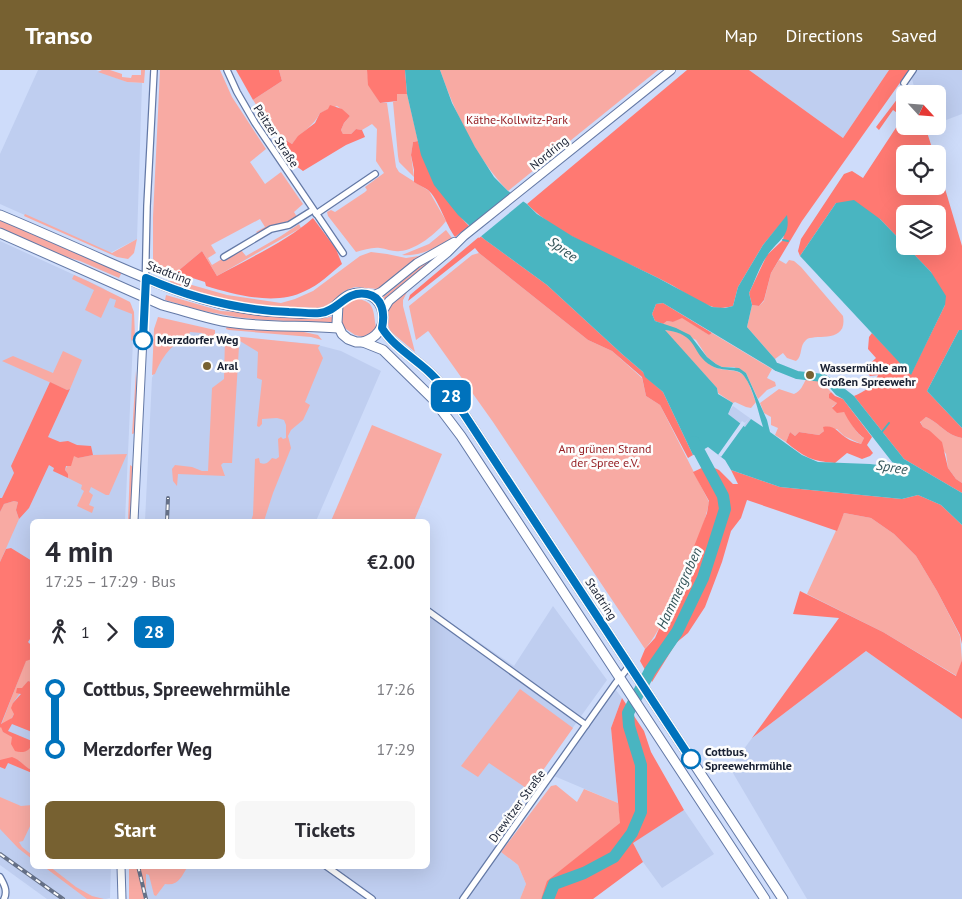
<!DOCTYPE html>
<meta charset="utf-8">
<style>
:root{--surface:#fff;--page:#f7f7f7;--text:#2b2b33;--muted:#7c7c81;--accent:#776131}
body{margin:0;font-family:"PT Sans",sans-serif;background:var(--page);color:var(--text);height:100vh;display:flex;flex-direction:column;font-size:19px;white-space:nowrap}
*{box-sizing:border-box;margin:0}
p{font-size:16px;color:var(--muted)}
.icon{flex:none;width:28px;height:28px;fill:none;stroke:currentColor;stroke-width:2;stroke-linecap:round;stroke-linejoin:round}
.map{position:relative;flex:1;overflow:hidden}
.details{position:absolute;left:30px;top:449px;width:400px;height:350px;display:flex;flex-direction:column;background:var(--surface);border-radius:8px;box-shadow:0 5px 20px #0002}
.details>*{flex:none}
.badge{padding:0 10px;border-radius:8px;font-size:18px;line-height:32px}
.needle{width:32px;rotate:116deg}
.controls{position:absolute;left:896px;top:15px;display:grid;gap:10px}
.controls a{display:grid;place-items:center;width:50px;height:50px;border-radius:8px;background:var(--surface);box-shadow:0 5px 20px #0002;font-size:25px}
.map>.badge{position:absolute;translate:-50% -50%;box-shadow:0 0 0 2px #fff}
.legs{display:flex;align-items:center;gap:8px;height:55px;padding:0 15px;font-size:16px}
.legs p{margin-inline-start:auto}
.overview{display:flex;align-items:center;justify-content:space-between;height:85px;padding:0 15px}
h1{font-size:28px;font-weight:600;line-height:38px}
.action{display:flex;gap:10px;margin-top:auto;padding:10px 15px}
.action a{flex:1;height:58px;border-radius:8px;background:var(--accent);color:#fff;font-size:20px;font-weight:600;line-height:58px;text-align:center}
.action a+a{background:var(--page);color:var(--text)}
ul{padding:0 15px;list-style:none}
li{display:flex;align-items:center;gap:18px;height:60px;font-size:19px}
li i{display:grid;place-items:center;width:8px;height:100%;margin:0 6px;background:currentColor}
li i::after{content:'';width:12px;height:12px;margin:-6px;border:4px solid;border-radius:50%;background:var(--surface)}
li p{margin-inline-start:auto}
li:first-child i{background:linear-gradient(#0000 50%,currentColor 0)}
li:last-child i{background:linear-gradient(currentColor 50%,#0000 0)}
header{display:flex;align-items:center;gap:30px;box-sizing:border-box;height:70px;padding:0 25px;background:var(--accent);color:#fff}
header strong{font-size:24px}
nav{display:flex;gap:28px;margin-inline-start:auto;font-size:18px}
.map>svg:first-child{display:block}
.built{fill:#bfcef0}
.green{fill:#f8aaa3}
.forest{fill:#ff7972}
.water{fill:#49b5c1;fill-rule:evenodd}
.pier{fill:#cedcfa}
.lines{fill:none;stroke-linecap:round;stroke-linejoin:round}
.stream{stroke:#49b5c1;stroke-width:2}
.canal{stroke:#49b5c1;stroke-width:8}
.river{stroke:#49b5c1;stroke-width:12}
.minor-casing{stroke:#6479a6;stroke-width:8}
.tertiary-casing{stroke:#6479a6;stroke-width:9}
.secondary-casing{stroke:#6479a6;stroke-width:10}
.primary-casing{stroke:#6479a6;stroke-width:11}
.minor{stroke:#fff;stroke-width:5.5}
.tertiary{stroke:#fff;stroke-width:7}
.secondary{stroke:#fff;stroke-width:8}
.primary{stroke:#fff;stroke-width:9}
.rail-casing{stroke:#667188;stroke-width:4}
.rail{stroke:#fdfdfd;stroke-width:2;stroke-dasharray:5.5;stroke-linecap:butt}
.line-1-casing{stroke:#fff;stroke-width:11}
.line-1{stroke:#0072bc;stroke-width:8}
.stop-1-dot{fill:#fff;stroke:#0072bc;stroke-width:2.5}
.poi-dot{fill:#776131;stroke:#fdfdfd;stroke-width:2}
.labels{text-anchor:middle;stroke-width:5;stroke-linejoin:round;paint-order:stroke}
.park-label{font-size:12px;fill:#931a1f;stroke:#fdfdfd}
.street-label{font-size:12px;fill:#182032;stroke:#fdfdfd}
.stop-label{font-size:12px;font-weight:bold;fill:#182032;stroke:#fdfdfd;text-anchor:start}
.poi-label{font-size:12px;font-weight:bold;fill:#182032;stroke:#fdfdfd;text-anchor:start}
.water-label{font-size:14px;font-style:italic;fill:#335458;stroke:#fdfdfd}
</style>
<header>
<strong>Transo</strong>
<nav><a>Map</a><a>Directions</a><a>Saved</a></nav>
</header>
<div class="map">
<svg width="962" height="829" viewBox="0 0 962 829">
<rect width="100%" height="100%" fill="#cedcfa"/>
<g class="built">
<path d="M38,0h58l31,12 15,1 -5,156 -27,14 -110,-49v-50z"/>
<path d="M749,0h140l-46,68z"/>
<path d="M916,0h46v44l-24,9v-29h-22l-4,-15z"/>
<path d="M0,171l103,47 10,7 18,9 3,13 -9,204h-93v345h79l-1,32 -4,1h-59l-47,-34z"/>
<path d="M188,260l37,7 89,7 27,7 40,20 -65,150h-171l7,-143 9,-24z"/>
<path d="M733,336l18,13 -5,8 -19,-13z"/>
<path d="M553,536l54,74 -117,163 28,22 8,19 -6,15h-387l-2,-33h297v-259l86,59z"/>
<path d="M866,581l96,68v180h-155l-77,-131 22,-30z"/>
<path d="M615,619l7,9 -11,30 7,75 -64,-27z"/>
<path d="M684,740l30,44 -52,34 -19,-26 -11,-19z"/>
</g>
<g class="green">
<path d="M102,0h8l12,4v3l9,1 1,-3h9v-5h4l-1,13 -17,-1 -29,-10z"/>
<path d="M160,0h60l12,27 34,52 -16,13 15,22 16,-12 22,32 -9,8 3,5 -5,3 -17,5 -17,9 -2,-2 9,-5 -5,-8 -49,26 5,8 -8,5 4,7 10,-6 4,1 15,-10 5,6 35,-20 18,-12 2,4 -84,48 -15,-25 -30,25 -7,-4 -12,-11v-44z"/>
<path d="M279,0h88l2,15 11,18h7l9,64 3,5 30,19 17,30c-9,12 -30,29 -46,30 -7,1 -13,-2 -20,-3 -8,-1 -16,2 -24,4l-28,-36 -1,-4 4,-2 4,2 30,-20 2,-2 -2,-3 19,-14 -8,-12 1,-32 -5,-5 -10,6 -6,-1 -5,5h-8l-2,-4 3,-7 6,-7 -13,-10 -17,7c-6,13 -19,19 -28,31l-13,-9 -1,3 -25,-38 29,-19z"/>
<path d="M440,0h218l-150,121c-32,-33 -53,-78 -68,-121z"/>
<path d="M397,24h10l11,47 -5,1 -2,13 3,22 -15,-15 -1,-6 -5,-54 4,-1z"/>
<path d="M25,144l87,39 25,-14 -3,14 -6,6 -11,-2 -93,-41z"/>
<path d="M0,149l122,53 -3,6 -39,-17 -20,-6 -60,-27z"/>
<path d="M446,160l6,8c-15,9 -32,19 -50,17l27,-11z"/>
<path d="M371,182l16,2 19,4 19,-3 -47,34 -23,-2 -6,2 -6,3 -17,15 -8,1 -47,-2 -35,-4 -32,-7 -35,-12 2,-4 56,16 54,8 14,-4 18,-8 47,-35z"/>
<path d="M479,183l109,87 24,11 30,27 4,18 14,9 49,97c-6,32 -22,63 -35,93 -8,18 -15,38 -29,54l-152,-227 -64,-90 -1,-1 -12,9 -7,-34 63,-51z"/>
<path d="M436,186l2,2 -54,43 -2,-3 39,-32z"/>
<path d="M779,190l7,4 3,-4 5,1 7,6 42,49c5,29 -29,17 -37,24 -7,6 -3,16 -10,21l-9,-3 -4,-5 -8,6 -28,-32 5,-22 7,1 5,-5 7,-28z"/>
<path d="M74,205c19,8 37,18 56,27l4,10 1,25 -4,4 1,-27 -18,-7 2,-7 -6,-2 -9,20 -16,-8 9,-20 -22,-11z"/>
<path d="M409,218l-6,12v6l12,46 -25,-21 -3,-10 1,-10 3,-8z"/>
<path d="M166,225l55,16 105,7 8,-2v7l-71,-3 -27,-3 -33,-6 -38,-11z"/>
<path d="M355,229c23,1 17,16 22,31l-14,7 -8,-2 -15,-10c1,-13 2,-22 15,-26z"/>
<path d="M158,247l57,13v6l-3,4h-11l1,-7 -12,-1 -1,3 -6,1v5c-14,4 -23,21 -28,33l-3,1 2,-46z"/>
<path d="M682,247l27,18 3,-2 60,36 -5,9 8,4 1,4 -9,4 -9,9 -12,-26 -12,-6h-12l-6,-3 -9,-7 -11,-17 -33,-16 4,-3 6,1z"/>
<path d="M227,256l72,5 19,4 4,5 -11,-3 -82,-7 -3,-1z"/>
<path d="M664,260c12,1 24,4 31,15 5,8 8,16 17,21 9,6 22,2 30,8 7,5 10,20 14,28l-5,6 -5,-1 -11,-5 -2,1 -15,-10 -1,-5z"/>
<path d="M233,266l87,9 -2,3 5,10 -18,44 5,3 -7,15 -12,10 -3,6 3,12 -18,45 -9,28h-13l2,-6 2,-56 4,-1 1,5c7,2 8,-1 12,-5l4,1 3,-2 -1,-18 3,-2 2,2 3,-1v-13l-2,-5 -7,-2 -15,1v5l-3,3 -2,-1 5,-46 -5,-2 1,-26 -18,-11 -3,3 2,2 -7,117h-9l-2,2 4,11 -47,-2 -1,12 -4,-5 -1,-12 3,-4 17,2 10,4h6l4,-83 12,-9 1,-42z"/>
<path d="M63,281l19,9 -12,29 -3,1 -65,-29 11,-5 40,17z"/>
<path d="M136,301l1,20 -2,42 -3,1z"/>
<path d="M806,309h13l12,13 -2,2 8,9 -5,4c3,2 9,3 12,5 8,8 9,20 20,26l-3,6 -17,-8 -7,-7 -13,2 -5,4 -20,-3 -4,4 -5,-4 -4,10 -11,-7 3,-7 -7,-3v-8l-7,-4 -4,-10 19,-14 15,5c7,-3 9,-9 12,-15z"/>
<path d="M926,347c15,7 20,18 36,21v45l-6,-4 -8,-11 -2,-14 -17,-24 -6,-3 -3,-6z"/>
<path d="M372,355l70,29 -28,67h-83z"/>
<path d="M127,384l-18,41h-3l-15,-8 -2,5 4,3 -4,10 5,2 -2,6 -15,-7 7,-15 -3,-2 1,-4 -14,-7v-4l-3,-4 9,-15 4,3 15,-3z"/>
<path d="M130,395l3,2 -2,54h-3z"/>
<path d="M14,431l4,1 -2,8 3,9 -19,43v-50l4,-8z"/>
<path d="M844,443l27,5 23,16 22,22 21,35 23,45 2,24 -5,16 -74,-44 -76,-38z"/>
<path d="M32,589v23l-4,-1 -15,22 1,11 -11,18 28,13 1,-1v26l-9,-4 -4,-6h-19v-32l26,-68z"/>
<path d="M520,619l53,39 -44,62 -40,-27 -11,14 -17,-11z"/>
<path d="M556,715l21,17 7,-13 34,14 3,20 -73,58 -7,18h-21l6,-15 -8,-19 -17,-13 50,-66z"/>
<path d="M0,727l21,9 11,-1v17l-9,19 -4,1 3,5 10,8v4l-14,-11 -18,-19z"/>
<path d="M43,796h6l27,21 16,9 12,3h-17z"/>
<path d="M129,796h59c-7,11 -9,20 -23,18l-9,12 -2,-1 -5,-20 -3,-1v25h-17z"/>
</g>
<g class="forest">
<path d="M236,0h43l3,11 -29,19z"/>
<path d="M367,0h38l2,24h-10v7l-17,2 -12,-18z"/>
<path d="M687,0h62l94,68 46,-68h20l-107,151 -31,52 -7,27 -5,6 -7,-1 -3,-12 18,-38 16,-15 4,-24 -24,29 -25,42 -5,19c-7,2 -16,3 -23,0 -17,-7 -33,-19 -50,-27 -41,-21 -102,-43 -133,-75z"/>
<path d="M898,28h7v28h20l9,28h-29v32h33v-21l24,81v84h-3l-32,61 35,37v10c-16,-3 -21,-14 -36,-21l-6,5 3,5 6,3 13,12 6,26 8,11 6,4v10l-58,-34 -50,-63c11,-5 19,-9 24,-21l-8,1 -6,-7 12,-11 -8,-9 1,-12 3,-4 39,41 34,-69 -14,-33 -25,-26h32v-32h-33v31l-25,-26 -44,-16 -36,53 -2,-5 3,-12 43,-65 8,-3 11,7 40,-61 -10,-7 -14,20 -3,-3z"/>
<path d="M330,35l12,4 8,7 -6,7 -3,7 2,4h8l5,-5 6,1 3,7 -19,8 -43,26 -7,-5 -18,-28v-3l14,9 6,-8 17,-13 5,-10 8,-4z"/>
<path d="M418,71c6,24 34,68 51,85l-14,11c-9,-12 -17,-39 -27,-47 -4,-3 -10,-5 -14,-8v-12l-3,-15 2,-13z"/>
<path d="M313,148l23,31 6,15c-12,10 -23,21 -37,27 -29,15 -69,4 -99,-5l-1,-4 -22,-7 -6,2 -5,-1 30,-25 15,25c30,-17 71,-35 96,-58z"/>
<path d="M480,166l67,49 75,69 21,18 3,5 17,15 30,63 -5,3 -28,-53 -14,-9 -4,-19 -30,-26 -24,-11 -109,-87 -4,-5 -67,53 2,-6z"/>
<path d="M663,233l49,30 -3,2 -27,-17 -9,4 -6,-1 -4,3 -8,-3 -3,-7 4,-10z"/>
<path d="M50,312l17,8 3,-1 -22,48 12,5 8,-1 9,4 14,1 2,9 -15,3 -4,-2 -3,10h-5l-1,4 3,4v4l-15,-7 1,-3 -5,-3 -20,43 -10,11 -3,-9 2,-8 -4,-1 -10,3 -4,8v-14h2l12,-25 -3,-7z"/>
<path d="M831,322l4,4 8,3 29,38 -5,8 6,8 -3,3 -8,3 -15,-6 -12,10c-24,-2 -31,-6 -49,-21l4,-10 5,4 4,-4 20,3 5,-4 -1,-4c12,-2 13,4 22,10 5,4 11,5 16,7l3,-6c-7,-4 -16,-18 -20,-26l-7,1 -5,-5 5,-5 -8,-5v-4z"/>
<path d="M708,395l11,5 14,14h5l-7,-14 49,17 122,12 16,-4 23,10 21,20v119l-2,-9 -23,-44 -21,-35 -22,-22 -23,-16 -27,-5 -7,18 -90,-31 -6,18 -10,13 -9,31 -17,45 -17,26 -12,10 -24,39 -12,-21 5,-12 10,-11 31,-71 21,-54 2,-12 -16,-29z"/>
<path d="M11,478l21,13v75l-4,6 4,4v13l-6,2 -25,63 11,-6 2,-4 -3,-6 2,-5 8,-9 -5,-1 1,-5h5l6,-7 4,1v50l-20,-8 -4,7 24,10c0,10 -9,13 -17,10l-4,-7 1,-7 -9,-5 -2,-5 -1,1v-166l6,-13z"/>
<path d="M800,521l83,41 73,44 6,-16v59l-96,-68 -114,87 87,-120 -46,-4z"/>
<path d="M622,628l22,33 7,21 33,58 -51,33 10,19 -50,37h-52l6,-18 73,-58 -9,-95z"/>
<path d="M12,687c9,3 12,10 20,13v3l-24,-10 -3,6 -5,-2v-7z"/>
</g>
<g class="water">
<path d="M405,0h35l12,33 23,44 19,30 14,14 19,13 10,10 35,22 86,42 54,29 13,1 8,-2 5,-19 25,-42 24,-30c4,23 -10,25 -20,41 -8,11 -12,25 -18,37l3,12 -5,22 28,32 4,8 8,3 -1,2 -10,-1 -113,-68 -7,1 -4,10 3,7 21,7 14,7 17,22 9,7 6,3 17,1 7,5 21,47 3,12 32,23 16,7 52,2 26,3 -53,-68 -7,-4 -14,-16 3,-4 6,3 23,18 50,63 58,34v32l-21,-20 -23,-10 -16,4 -122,-12 -49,-17 -6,-10 -17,-13 -7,4 2,4 -5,3 -2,-4 -3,1 -30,-63 -18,-15 -2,-5 -21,-18 -75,-69 -63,-46 -26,-24 -24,-30 -13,-30 -14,-61zM665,260c35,4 25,24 47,36 10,6 26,1 32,10 10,13 14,36 19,51l-12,-8 -6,8 -17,-13 5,-11 -15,-9 -1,-6z"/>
<path d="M854,130l26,19 51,53 15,24 -1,9 -34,70 -111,-119 36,-53z"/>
<path d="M959,260h3v98l-35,-37z"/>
</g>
<g class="pier">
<path d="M513,121l12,9 -46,38 -11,-11z"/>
<path d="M750,347l-29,40 -3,-2 24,-34 3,2z"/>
</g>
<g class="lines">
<g class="stream">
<path d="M783,170l5,1"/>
<path d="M881,363l8,-10"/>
</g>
<path class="canal" d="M777,297l20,8 26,3 7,5"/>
<path class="river" d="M548,829l6,-15 30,-11 30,-16 18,-24 9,-21v-47l-12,-39 -1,-13 22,-42 27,-39 26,-54 22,-69 -2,-13 -29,-54"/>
<defs>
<g id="minor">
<path d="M227,0l10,22 18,31 88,130"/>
<path d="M904,13l9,-13"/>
<path d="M316,144l59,-40"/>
<path d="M224,187l47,-28 18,-4 24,-15"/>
<path d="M145,227l2,-91 7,-136"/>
<path d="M428,541l158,114"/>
<path d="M326,796l46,33"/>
<path d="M0,807c4,7 8,14 4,22"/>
<path d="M463,829l152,-215 15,-19"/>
</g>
<g id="tertiary">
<path d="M134,451l11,-224"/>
<path d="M121,796l1,33"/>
</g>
<g id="secondary">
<path d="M372,226l9,-4 36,-29 37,-21"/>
<path d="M383,241l6,-10 58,-48 17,-17 207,-166"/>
</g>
<g id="primary">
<path d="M0,145c36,15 72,31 108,47 50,22 100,44 156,49 15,1 42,4 57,2 14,-2 17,-13 28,-18 16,-6 32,2 34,19 2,14 -7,24 -20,28"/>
<path d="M0,163l162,72c20,5 40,12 60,16 38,7 77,4 116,7"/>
<path d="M338,235l-1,18 5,11 6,5 8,3h7l20,8 50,49 28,37 304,463"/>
<path d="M382,258c11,18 32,30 47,44 14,13 24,27 35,42l319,485"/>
</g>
</defs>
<use href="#minor" class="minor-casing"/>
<use href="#tertiary" class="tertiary-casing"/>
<use href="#secondary" class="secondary-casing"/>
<use href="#primary" class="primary-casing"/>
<use href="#minor" class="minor"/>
<use href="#tertiary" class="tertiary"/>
<use href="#secondary" class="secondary"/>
<use href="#primary" class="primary"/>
<defs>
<g id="rail">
<path d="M167,451l1,-23"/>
<path d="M0,784l63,45"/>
<path d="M138,796l8,33"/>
</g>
</defs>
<use href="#rail" class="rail-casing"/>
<use href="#rail" class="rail"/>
</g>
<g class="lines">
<defs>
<path id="line-1" d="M143,270l3,-62c45,20 94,32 143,34 10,0 21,2 31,1 19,-2 25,-23 47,-19 16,3 18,20 15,34 11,18 32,30 47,44 14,13 24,27 35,42l227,345"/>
</defs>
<use href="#line-1" class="line-1-casing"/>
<use href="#line-1" class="line-1"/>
</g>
<g class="stop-1-dot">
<circle cx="143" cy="270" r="9"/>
<circle cx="691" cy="689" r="9"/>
</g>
<g class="poi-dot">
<circle cx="207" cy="296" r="5"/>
<circle cx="810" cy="305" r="5"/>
</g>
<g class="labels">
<g class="park-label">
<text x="517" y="54">Käthe-Kollwitz-Park</text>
<text x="605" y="383">Am grünen Strand<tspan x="605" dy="14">der Spree e.V.</tspan></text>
</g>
<g class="street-label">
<text transform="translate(276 66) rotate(57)" y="4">Peitzer Straße</text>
<text transform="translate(549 83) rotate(-39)" y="4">Nordring</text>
<text transform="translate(169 203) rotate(21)" y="4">Stadtring</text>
<text transform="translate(601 529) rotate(57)" y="4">Stadtring</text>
<text transform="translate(517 736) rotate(-54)" y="4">Drewitzer Straße</text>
</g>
<g class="stop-label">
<text x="157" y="274">Merzdorfer Weg</text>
<text x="705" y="686">Cottbus,<tspan x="705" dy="14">Spreewehrmühle</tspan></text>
</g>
<g class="poi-label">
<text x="217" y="300">Aral</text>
<text x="820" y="302">Wassermühle am<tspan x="820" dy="14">Großen Spreewehr</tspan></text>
</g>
<g class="water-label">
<text transform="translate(563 179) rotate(36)" y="5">Spree</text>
<text transform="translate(892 397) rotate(9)" y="5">Spree</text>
<text transform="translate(679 518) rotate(-65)" y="5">Hammergraben</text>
</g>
</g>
</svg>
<div class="controls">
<a><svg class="needle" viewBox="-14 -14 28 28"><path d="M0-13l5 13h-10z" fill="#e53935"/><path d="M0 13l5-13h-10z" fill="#7c7c81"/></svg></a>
<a><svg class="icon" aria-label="locate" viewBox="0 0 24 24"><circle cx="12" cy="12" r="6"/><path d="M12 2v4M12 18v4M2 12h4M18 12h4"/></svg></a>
<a><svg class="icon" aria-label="layers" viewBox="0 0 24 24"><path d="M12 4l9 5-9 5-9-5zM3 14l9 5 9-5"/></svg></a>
</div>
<b class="badge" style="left:451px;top:326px;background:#0072bc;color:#fff">28</b>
<section class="details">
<div class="overview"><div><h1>4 min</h1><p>17:25 – 17:29 · Bus</p></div><b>€2.00</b></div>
<div class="legs"><svg class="icon" aria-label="walk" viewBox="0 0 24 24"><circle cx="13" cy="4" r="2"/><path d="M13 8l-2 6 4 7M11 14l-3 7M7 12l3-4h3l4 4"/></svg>1<svg class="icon" aria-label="forward" viewBox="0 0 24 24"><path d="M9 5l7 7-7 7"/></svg><b class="badge" style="background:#0072bc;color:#fff">28</b></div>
<ul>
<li><i style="color:#0072bc"></i><b>Cottbus, Spreewehrmühle</b><p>17:26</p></li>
<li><i style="color:#0072bc"></i><b>Merzdorfer Weg</b><p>17:29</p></li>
</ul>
<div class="action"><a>Start</a><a>Tickets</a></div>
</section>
</div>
